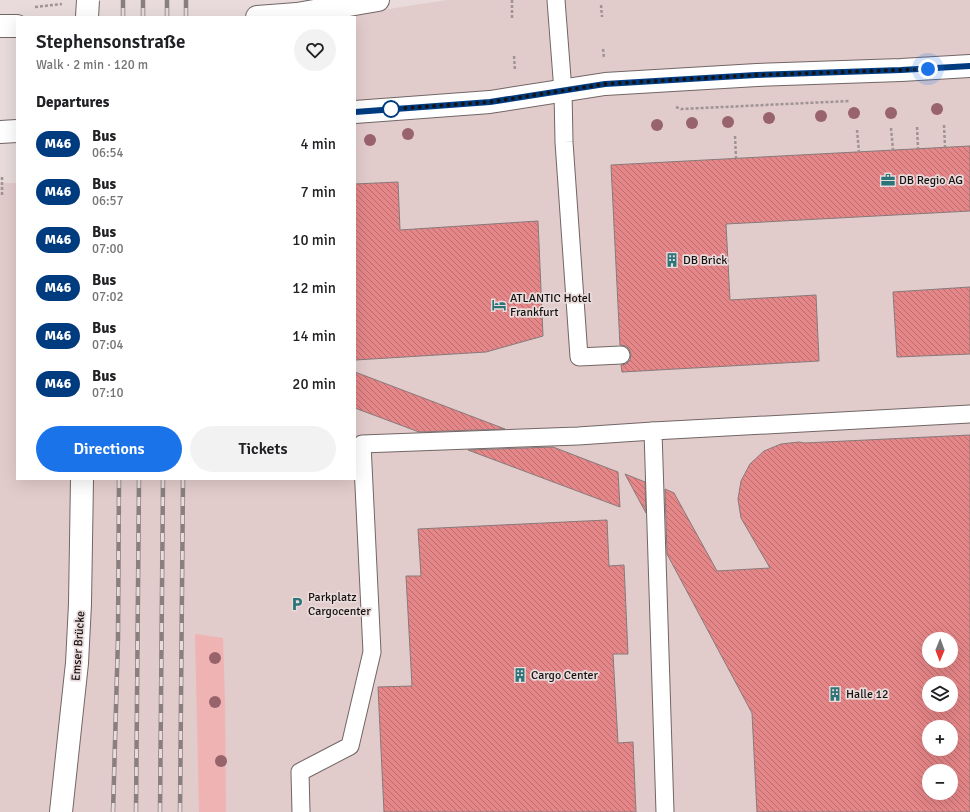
<!DOCTYPE html>
<meta charset="utf-8">
<style>
:root{--surface:#fff;--page:#f2f2f2;--text:#202124;--muted:#757577;--accent:#1a73e8}
body{margin:0;font-family:Signika,sans-serif;background:var(--page);color:var(--text);height:100vh;display:flex;flex-direction:column;font-size:15px;white-space:nowrap}
*{box-sizing:border-box;margin:0}
p{font-size:13px;color:var(--muted)}
.icon{flex:none;width:22px;height:22px;fill:none;stroke:currentColor;stroke-width:2;stroke-linecap:round;stroke-linejoin:round}
.map{position:relative;flex:1;overflow:hidden}
.panel{position:absolute;left:16px;top:16px;width:340px;height:464px;display:flex;flex-direction:column;background:var(--surface);border-radius:0px;box-shadow:0 4px 16px #0002}
.panel>*{flex:none}
.badge{padding:0 8px;border-radius:13px;font-size:14px;line-height:26px}
.needle{width:26px;rotate:181deg}
.buttons{position:absolute;left:922px;top:632px;display:grid;gap:8px}
.buttons a{display:grid;place-items:center;width:36px;height:36px;border-radius:50%;background:var(--surface);box-shadow:0 4px 16px #0002;font-size:20px}
.you{position:absolute;width:20px;height:20px;margin:-10px;border:3px solid #fff;border-radius:50%;background:#1a73e8;box-shadow:0 0 0 6px #1a73e833}
.map>.badge{position:absolute;translate:-50% -50%;box-shadow:0 0 0 2px #fff}
h2{padding:0 20px;font-size:15px;line-height:36px}
.round{display:grid;place-items:center;flex:none;width:42px;height:42px;border-radius:21px;background:var(--page)}
.overview{display:flex;align-items:center;justify-content:space-between;height:68px;padding:0 20px}
h1{font-size:19px;font-weight:600;line-height:30px}
.button{display:flex;gap:8px;margin-top:auto;padding:8px 20px}
.button a{flex:1;height:46px;border-radius:24px;background:var(--accent);color:#fff;font-size:16px;font-weight:600;line-height:46px;text-align:center}
.button a+a{background:var(--page);color:var(--text)}
ul{padding:0;list-style:none}
li{display:flex;align-items:center;gap:12px;height:48px;padding:0 20px}
li div{flex:1}
li b{display:block;font-size:15px}
li em{font-style:normal}
li .badge{min-width:44px;font-weight:700;text-align:center}
.map>svg:first-child{display:block}
.built{fill:#e2cbcb;fill-rule:evenodd}
.green{fill:#f0b3b3}
.building{fill:url(#building-back-hatch);stroke:#877a7a;fill-rule:evenodd}
.lines{fill:none;stroke-linecap:round;stroke-linejoin:round}
.service-casing{stroke:#726666;stroke-width:19}
.minor-casing{stroke:#726666;stroke-width:24}
.tertiary-casing{stroke:#726666;stroke-width:24}
.path{stroke:#9f9494;stroke-width:2.5;stroke-dasharray:3 2;stroke-linecap:butt}
.service{stroke:#fff;stroke-width:17}
.minor{stroke:#fff;stroke-width:22}
.tertiary{stroke:#fff;stroke-width:22}
.rail-casing{stroke:#897f7f;stroke-width:4.5}
.rail{stroke:#e9dbdb;stroke-width:3;stroke-dasharray:9;stroke-linecap:butt}
.minor-bridge-casing{stroke:#726666;stroke-width:24;stroke-linecap:butt}
.minor-bridge{stroke:#fff;stroke-width:22}
.tree{fill:#99636c}
.line-casing{stroke:#fff;stroke-width:9}
.line{stroke:#003b80;stroke-width:6}
.walk{stroke:#181313;stroke-width:4;stroke-dasharray:0 7.2}
.stop-dot{fill:#fff;stroke:#003b80;stroke-width:2}
.labels{text-anchor:middle;stroke-width:3.5;stroke-linejoin:round;paint-order:stroke}
.poi-label{font-size:12px;fill:#181313;stroke:#e9dbdb;text-anchor:start}
.street-label{font-size:12px;fill:#181313;stroke:#e9dbdb}
</style>
<div class="map">
<svg width="970" height="812" viewBox="0 0 970 812">
<defs>
<pattern id="building-back-hatch" width="6" height="6" patternUnits="userSpaceOnUse"><rect width="6" height="6" fill="#e58688"/><path d="M-1 5l2 2M0 0l6 6M5-1l2 2" fill="none" stroke="#b96c6e"/></pattern>
</defs>
<rect width="100%" height="100%" fill="#e9dbdb"/>
<path class="built" d="M447,0h523v812h-970v-629h17v296h338v-462h-18zM929,639h22v22h-22zM929,683h22v22h-22zM929,727h22v22h-22zM929,771h22v22h-22z"/>
<path class="green" d="M195,634l28,4 2,63 1,111h-27z"/>
<g class="building">
<path d="M970,146v65l-244,13 4,76 86,-5 3,66 -197,11 -1,-7 5,-1 4,-4 1,-6 -2,-5 -3,-3 -6,-1 -9,-180z"/>
<path d="M398,182l2,48 138,-9 5,115 -57,16 -131,8v-176z"/>
<path d="M970,287v67l-73,3 -4,-65z"/>
<path d="M355,372l150,57 -86,3 -64,-24z"/>
<path d="M970,435v377h-213l-5,-99 -85,-159 -2,-65 9,4 43,78 53,-3 -29,-50 -3,-19 3,-18 9,-17 14,-13 17,-7 18,-2 5,1zM929,639h22v22h-22zM929,683h22v22h-22zM929,727h22v22h-22zM929,771h22v22h-22z"/>
<path d="M553,447l65,25 2,35 -152,-57z"/>
<path d="M625,474l20,8 1,31z"/>
<path d="M607,520l2,46 15,-1 4,89h-15l5,89 15,-1 3,70h-252l-6,-125 34,-1 -6,-110h15l-3,-47z"/>
</g>
<g class="lines">
<defs>
<g id="service">
<path d="M556,0l7,91 1,51 15,215 42,-2"/>
<path d="M301,812l-1,-40 50,-26 22,-94 -10,-208 216,-8 75,-5"/>
<path d="M665,812l-12,-381 317,-17"/>
</g>
<path id="minor" d="M61,812l16,-149 3,-59 2,-125"/>
<g id="tertiary">
<path d="M257,17l40,-3 81,-14"/>
<path d="M0,26h17"/>
<path d="M355,112l135,-10 115,-18 152,-9 144,-5 69,-4"/>
<path d="M0,132l17,-1"/>
</g>
</defs>
<use href="#service" class="service-casing"/>
<use href="#minor" class="minor-casing"/>
<use href="#tertiary" class="tertiary-casing"/>
<g class="path">
<path d="M512,0v19"/>
<path d="M601,5l1,12"/>
<path d="M35,7l27,-3"/>
<path d="M603,49l1,9"/>
<path d="M514,56l1,15"/>
<path d="M676,107l5,2 168,-8"/>
<path d="M944,125l1,22"/>
<path d="M917,127l1,21"/>
<path d="M891,128l2,22"/>
<path d="M857,130l2,22"/>
<path d="M735,136l1,22"/>
<path d="M2,177v19"/>
</g>
<use href="#service" class="service"/>
<use href="#minor" class="minor"/>
<use href="#tertiary" class="tertiary"/>
<defs>
<g id="rail">
<path d="M123,17v-17"/>
<path d="M143,17v-17"/>
<path d="M167,17v-17"/>
<path d="M186,17v-17"/>
<path d="M113,812l5,-174 1,-159"/>
<path d="M136,812l3,-333"/>
<path d="M160,812l3,-333"/>
<path d="M180,812l3,-333"/>
</g>
</defs>
<use href="#rail" class="rail-casing"/>
<use href="#rail" class="rail"/>
<defs>
<path id="minor-bridge" d="M87,17l1,-17"/>
</defs>
<use href="#minor-bridge" class="minor-bridge-casing"/>
<use href="#minor-bridge" class="minor-bridge"/>
</g>
<g class="tree">
<circle cx="937" cy="109" r="6"/>
<circle cx="854" cy="113" r="6"/>
<circle cx="891" cy="113" r="6"/>
<circle cx="821" cy="116" r="6"/>
<circle cx="769" cy="118" r="6"/>
<circle cx="728" cy="122" r="6"/>
<circle cx="692" cy="123" r="6"/>
<circle cx="657" cy="125" r="6"/>
<circle cx="408" cy="134" r="6"/>
<circle cx="370" cy="140" r="6"/>
<circle cx="215" cy="658" r="6"/>
<circle cx="215" cy="702" r="6"/>
<circle cx="221" cy="761" r="6"/>
</g>
<g class="lines">
<defs>
<path id="line" d="M355,112l135,-10 115,-18 151,-9 145,-5 69,-4"/>
</defs>
<use href="#line" class="line-casing"/>
<use href="#line" class="line"/>
<path class="walk" d="M391,109l99,-7 115,-18 151,-9 172,-6"/>
</g>
<defs>
<symbol id="office-bare" viewBox="-9 -9 18 18"><path d="M-6-3h4V-5.5h4V-3h4V5H-6ZM-1-4.5V-3h2v-1.5ZM-6 0V1H6V0Z" fill="#2b7579" stroke="#e9dbdb" stroke-width="2.5" paint-order="stroke"/></symbol>
<symbol id="building-bare" viewBox="-9 -9 18 18"><path d="M-4-6H4V6H1V3H-1V6H-4ZM-2.5-4.3h1.7v1.8h-1.7ZM.8-4.3h1.7v1.8H.8ZM-2.5-1h1.7V.8h-1.7ZM.8-1h1.7V.8H.8Z" fill="#2b7579" stroke="#e9dbdb" stroke-width="2.5" paint-order="stroke"/></symbol>
<symbol id="hotel-bare" viewBox="-9 -9 18 18"><path d="M-6-4.5h1.5V1H6V5H4.5V3h-9V5H-6ZM-4 0a1.8 1.8 0 1 1 3.6 0ZM.5 0V-2.5h3Q6-2.5 6 0Z" fill="#2b7579" stroke="#e9dbdb" stroke-width="2.5" paint-order="stroke"/></symbol>
<symbol id="parking-bare" viewBox="-9 -9 18 18"><path d="M-3.5-5.5H1a3.5 3.5 0 0 1 0 7H-1V5.5H-3.5ZM-1-3.4V-.6H.8a1.4 1.4 0 0 0 0-2.8Z" fill="#2b7579" stroke="#e9dbdb" stroke-width="2.5" paint-order="stroke"/></symbol>
</defs>
<g fill-rule="evenodd">
<use href="#office-bare" x="878" y="170" width="20" height="20"/>
<use href="#building-bare" x="662" y="250" width="20" height="20"/>
<use href="#hotel-bare" x="489" y="295" width="20" height="20"/>
<use href="#parking-bare" x="287" y="594" width="20" height="20"/>
<use href="#building-bare" x="510" y="665" width="20" height="20"/>
<use href="#building-bare" x="825" y="684" width="20" height="20"/>
</g>
<circle class="stop-dot" cx="391" cy="109" r="8"/>
<g class="labels">
<g class="poi-label">
<text x="899" y="184">DB Regio AG</text>
<text x="683" y="264">DB Brick</text>
<text x="510" y="302">ATLANTIC Hotel<tspan x="510" dy="14">Frankfurt</tspan></text>
<text x="308" y="601">Parkplatz<tspan x="308" dy="14">Cargocenter</tspan></text>
<text x="531" y="679">Cargo Center</text>
<text x="846" y="698">Halle 12</text>
</g>
<g class="street-label">
<text transform="translate(78 646) rotate(-86)" y="4">Emser Brücke</text>
</g>
</g>
</svg>
<div class="buttons">
<a><svg class="needle" viewBox="-14 -14 28 28"><path d="M0-13l5 13h-10z" fill="#e53935"/><path d="M0 13l5-13h-10z" fill="#757577"/></svg></a>
<a><svg class="icon" aria-label="layers" viewBox="0 0 24 24"><path d="M12 4l9 5-9 5-9-5zM3 14l9 5 9-5"/></svg></a>
<a>+</a>
<a>−</a>
</div>
<div class="you" style="left:928px;top:69px"></div>
<section class="panel">
<div class="overview"><div><h1>Stephensonstraße</h1><p>Walk · 2 min · 120 m</p></div><a class="round"><svg class="icon" aria-label="heart" viewBox="0 0 24 24"><path d="M12 20l-8-8c-3-5 5-10 8-4 3-6 11-1 8 4z"/></svg></a></div>
<h2>Departures</h2>
<ul>
<li><span class="badge" style="background:#003b80;color:#fff">M46</span><div><b>Bus</b><p>06:54</p></div><em>4 min</em></li>
<li><span class="badge" style="background:#003b80;color:#fff">M46</span><div><b>Bus</b><p>06:57</p></div><em>7 min</em></li>
<li><span class="badge" style="background:#003b80;color:#fff">M46</span><div><b>Bus</b><p>07:00</p></div><em>10 min</em></li>
<li><span class="badge" style="background:#003b80;color:#fff">M46</span><div><b>Bus</b><p>07:02</p></div><em>12 min</em></li>
<li><span class="badge" style="background:#003b80;color:#fff">M46</span><div><b>Bus</b><p>07:04</p></div><em>14 min</em></li>
<li><span class="badge" style="background:#003b80;color:#fff">M46</span><div><b>Bus</b><p>07:10</p></div><em>20 min</em></li>
</ul>
<div class="button"><a>Directions</a><a>Tickets</a></div>
</section>
</div>
